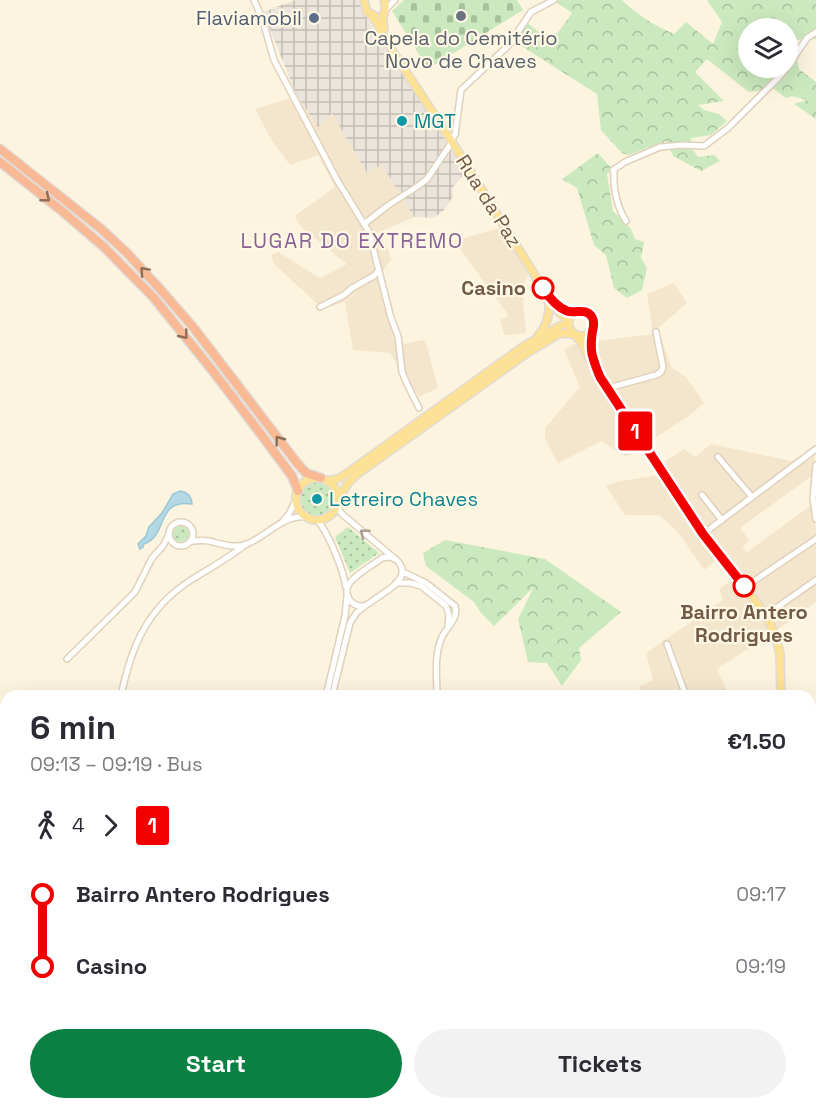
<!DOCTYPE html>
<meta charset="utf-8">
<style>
:root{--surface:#fff;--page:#f2f2f3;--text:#2b2b33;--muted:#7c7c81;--accent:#0b8043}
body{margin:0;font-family:"Space Grotesk",sans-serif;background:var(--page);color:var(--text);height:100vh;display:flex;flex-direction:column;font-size:22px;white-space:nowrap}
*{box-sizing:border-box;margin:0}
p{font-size:20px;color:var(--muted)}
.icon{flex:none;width:33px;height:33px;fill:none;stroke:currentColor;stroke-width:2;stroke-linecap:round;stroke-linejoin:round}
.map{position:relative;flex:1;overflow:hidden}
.panel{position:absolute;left:0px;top:690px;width:816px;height:420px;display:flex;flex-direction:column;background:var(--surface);border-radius:18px 18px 0 0;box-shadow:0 6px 24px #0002}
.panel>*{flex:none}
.badge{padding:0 12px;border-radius:4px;font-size:21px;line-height:39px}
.buttons{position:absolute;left:738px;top:18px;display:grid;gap:12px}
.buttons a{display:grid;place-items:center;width:60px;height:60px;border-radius:50%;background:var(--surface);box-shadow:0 6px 24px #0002;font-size:30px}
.map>.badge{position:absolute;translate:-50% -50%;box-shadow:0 0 0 3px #fff}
.legs{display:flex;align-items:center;gap:9px;height:66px;padding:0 30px;font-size:20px}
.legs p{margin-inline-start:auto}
.overview{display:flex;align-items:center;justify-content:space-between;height:102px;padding:0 30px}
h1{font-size:33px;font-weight:600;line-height:45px}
.cta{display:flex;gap:12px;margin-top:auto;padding:12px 30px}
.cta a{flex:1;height:69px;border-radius:36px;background:var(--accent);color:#fff;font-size:24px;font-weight:600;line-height:69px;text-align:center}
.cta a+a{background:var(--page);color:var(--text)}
ul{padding:0 30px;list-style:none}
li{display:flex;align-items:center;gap:21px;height:72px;font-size:22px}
li i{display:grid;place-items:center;width:9px;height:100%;margin:0 8px;background:currentColor}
li i::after{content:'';width:15px;height:15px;margin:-8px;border:4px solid;border-radius:50%;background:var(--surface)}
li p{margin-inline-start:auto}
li:first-child i{background:linear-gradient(#0000 50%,currentColor 0)}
li:last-child i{background:linear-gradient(currentColor 50%,#0000 0)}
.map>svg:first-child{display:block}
.residential{fill:#f4e6cd}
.industrial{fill:url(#industrial-grid)}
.grass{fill:url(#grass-dots)}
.forest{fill:url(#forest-crowns);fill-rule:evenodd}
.cemetery{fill:url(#cemetery-stones)}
.pitch{fill:#cbe9be}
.water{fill:#b4d9e5;stroke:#9ac7d7;stroke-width:1.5}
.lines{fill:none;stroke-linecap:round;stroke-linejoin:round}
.minor-casing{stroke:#e0d1bb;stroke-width:8}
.major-casing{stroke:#e0dbd7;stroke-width:10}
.highway-casing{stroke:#e0dbd7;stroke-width:11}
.minor{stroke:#fff;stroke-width:5}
.major{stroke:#fde195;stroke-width:7}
.highway{stroke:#f8b994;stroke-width:8}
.oneway{stroke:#8d6e56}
.oneway2{stroke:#aa9d91}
.line-1-casing{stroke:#fff;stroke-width:14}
.line-1{stroke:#f20000;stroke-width:9}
.worship-dot{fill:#6b7280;stroke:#fff8e5;stroke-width:2}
.service-dot{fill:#5c6f8a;stroke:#fff8e5;stroke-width:2}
.culture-dot{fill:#0f9aa8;stroke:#fff8e5;stroke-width:2}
.stop-1-dot{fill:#fff;stroke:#f20000;stroke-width:3}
.labels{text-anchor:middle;stroke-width:4.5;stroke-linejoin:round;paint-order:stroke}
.service-label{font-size:20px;fill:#4e5e75;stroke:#fff8e5;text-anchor:end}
.worship-label{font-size:20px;fill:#5b616d;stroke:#fff8e5}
.culture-label{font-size:20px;fill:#0d838f;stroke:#fff8e5;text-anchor:start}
.street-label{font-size:20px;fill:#725b47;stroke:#fff8e5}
.stop-label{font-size:20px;font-weight:bold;fill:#725b47;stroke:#fff8e5;text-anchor:end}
.neighbourhood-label{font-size:21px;letter-spacing:1.5px;fill:#8a6296;stroke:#fff8e5}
</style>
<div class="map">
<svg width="816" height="1110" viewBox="0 0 816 1110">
<defs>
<pattern id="industrial-grid" width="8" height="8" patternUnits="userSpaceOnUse" patternTransform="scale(1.5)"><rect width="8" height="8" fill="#eae4db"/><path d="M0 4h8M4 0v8" fill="none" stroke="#c2bcb3"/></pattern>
<pattern id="grass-dots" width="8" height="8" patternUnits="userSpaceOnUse" patternTransform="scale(1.5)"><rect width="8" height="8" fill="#cbe9be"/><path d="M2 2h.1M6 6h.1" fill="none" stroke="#a9c09c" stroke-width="1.8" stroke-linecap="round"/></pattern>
<pattern id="forest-crowns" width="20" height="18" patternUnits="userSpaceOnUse" patternTransform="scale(1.5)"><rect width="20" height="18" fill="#cbe9be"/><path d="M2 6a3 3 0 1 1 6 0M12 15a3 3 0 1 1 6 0" fill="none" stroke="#a9c09c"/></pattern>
<pattern id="cemetery-stones" width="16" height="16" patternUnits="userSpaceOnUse" patternTransform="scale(1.5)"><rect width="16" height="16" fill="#cbe9be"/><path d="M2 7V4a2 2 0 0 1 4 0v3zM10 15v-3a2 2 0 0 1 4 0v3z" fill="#a9c09c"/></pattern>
</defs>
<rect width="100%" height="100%" fill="#fcf4df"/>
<g class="residential">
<path d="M297,96l21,31 14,-15 35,61 14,-8 8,11 25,41 -41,18 15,13 3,12 -9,11 20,73 23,-4 13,48 -19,9 -29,-44 -37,-3 -8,-48 -22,7 -49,-45 -3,-9 7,-3 42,26 27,-14 -46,-37 -6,-11 40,-29 -17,-32 -28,10 -18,-24 -17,-32z"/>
<path d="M499,228l7,6 23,37 -7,18 4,44 -22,2 -4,-16 9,-3 -55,-75z"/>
<path d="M674,283l13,20 -29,25 13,39 15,10 18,26 -15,13 -42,27 16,20 21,-14 11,8 16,-13 80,17 24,-8 -2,22 -73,53 9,12 -7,7 5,5 63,-46 6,22v74l-39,28 -60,39 12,27h-88l-2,-9 14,-7 -7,-27 77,-53 -4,-11 14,-10 -15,-20 -14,11 -26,-38 -19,-17h-34l-19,-29 10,-4 43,-7 -18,-26 -15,8 -25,-16 -43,22 -13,-24v-11l35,-41 -16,-37 11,-6 78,-10 -6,-40z"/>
<path d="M810,745h6v121l-6,5z"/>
<path d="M810,938h6v172h-199l5,-6h188z"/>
<path d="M386,1104h38l17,6h-55z"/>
</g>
<path class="industrial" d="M295,0h64l1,6 13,22 93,144 -14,16 1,8 -9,14 -10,8 -20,-1 -25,-41 -8,-11 -14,8 -35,-60 -14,14 -21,-31 -34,-84z"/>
<g class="grass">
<circle cx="317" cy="499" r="17"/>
<circle cx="181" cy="534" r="8"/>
<path d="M348,527l31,26 -29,20 -15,-36z"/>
</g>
<g class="forest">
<path d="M553,0h69c14,14 33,26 52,34l12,-12 27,22 9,-22 -15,-22h109v39l-24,1 7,29 17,13v37l-22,-15 13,-4 -15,-4 -6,2 -12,-9 -25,3 -42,-33 -12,13 29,29 -26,4 6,5 15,4 8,7 -16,14 -20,3 1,10 6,9 16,-2 6,6 -19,10 -28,-15 -7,-16 -8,9 -9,-2 -20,8 -7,-2 -21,-23 -4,-36 -82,-52 12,-19 24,18 12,-15 9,-13zM748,28h40v40h-40z"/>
<path d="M598,153l15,17 -6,4 6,37 18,18 4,10 9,3 -3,16 6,10 -5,22 -15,8 -13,-10 -8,-33 -12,-10 -17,-57 -15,-9z"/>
<path d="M445,540l100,19 76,53 -42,36 2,12 -19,26 -15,-23 -19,-1 -10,-43 16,-32 -40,39 -13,-13 -7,-11 -48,-36 -3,-13z"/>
<path d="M816,912v26h-6v-23z"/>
</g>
<path class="cemetery" d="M404,0h113l6,10 -95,59 -36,-58z"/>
<g class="pitch">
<path d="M6,780v44l-6,5v-44z"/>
<path d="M178,1104h112l2,6h-114z"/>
</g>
<path class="water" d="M180,491c8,2 11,4 12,13 -37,-5 -23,31 -48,40l-1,3 -3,2 -2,-5 8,-8 3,-9 13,-14 11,-19z"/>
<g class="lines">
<defs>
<g id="minor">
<path d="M254,0l8,18 12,42 63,120 32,52 22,86 7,18 4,36 5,12 12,24"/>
<path d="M386,9l9,-9"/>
<path d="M788,66l19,-28 9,-6"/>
<path d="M451,140l4,-5 6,-45 48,-45 22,-33 23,-12"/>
<path d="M613,170l12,-8 35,-15 23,-2 21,1 24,-18 53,-53 5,-7"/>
<path d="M614,170c-1,19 2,35 12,51"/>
<path d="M364,224l23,-18 31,-20 9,-7 25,-37"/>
<path d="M320,307l24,-12 8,-7 22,-12 5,-6"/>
<path d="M608,388l48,-13 5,-3 2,-5 -7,-35"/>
<path d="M718,457l34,40"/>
<path d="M816,465l-3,33 3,21"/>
<path d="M702,495l20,25"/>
<path d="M338,504l1,6 3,4 52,44"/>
<path d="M317,520c12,13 26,50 29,67"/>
<path d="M283,521l6,-7 7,-14"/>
<circle cx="181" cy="534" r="12"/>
<path d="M703,534l113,-85"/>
<path d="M190,541c7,0 13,-1 19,0 13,3 25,8 38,3 20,-8 35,-29 59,-27"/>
<path d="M387,557c6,0 11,2 14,9 7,14 -16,26 -26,33 -4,3 -7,6 -12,7 -12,1 -20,-12 -14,-22 5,-9 24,-19 33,-26z"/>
<path d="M403,572l23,11 29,23c4,13 -9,21 -14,33 -7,18 -4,39 -4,57"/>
<path d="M396,583h14l11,3 25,20 3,9 -1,11"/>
<path d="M745,587l71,-48"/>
<path d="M766,615l50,-35"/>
<path d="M667,644l19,52"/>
<path d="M67,659l68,-67 17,-34 11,-12 6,-12"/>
<path d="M121,696c10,-49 26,-88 70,-116 19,-12 38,-22 55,-36"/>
<path d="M326,696l19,-80 2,-20"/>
<path d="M332,696l18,-73 7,-11 7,-5"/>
<path d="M810,775l6,-1"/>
<path d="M810,802l6,-2"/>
<path d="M810,850l6,-3"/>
<path d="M0,914l6,-6"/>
<path d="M810,990h6"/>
<path d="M0,1096l6,-3"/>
<path d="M26,1104l6,6"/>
<path d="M307,1104l6,6"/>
<path d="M588,1104l8,6"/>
<path d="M716,1104l9,6"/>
<path d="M778,1104l12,6"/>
<path d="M161,1110l3,-6"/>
<path d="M427,1110v-6"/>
<path d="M436,1110l4,-6"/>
<path d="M647,1110l5,-4 12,-2"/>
</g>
<g id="major">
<path d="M364,0l3,12 8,4"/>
<path d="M384,0c5,11 -5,15 0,29"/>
<path d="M372,16l7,10 5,12 68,104 100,161c5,6 9,14 17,16"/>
<path d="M557,304c8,8 15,8 25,7l9,5c4,8 1,12 1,21 -1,9 0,17 3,26"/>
<path d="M569,319c-2,11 5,18 16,17l7,-5"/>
<path d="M538,336c9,-10 13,-24 10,-37"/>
<path d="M576,336l5,6 13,26 109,166 63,81 9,20 5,18 1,43"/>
<circle cx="317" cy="499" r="21"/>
<path d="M327,481l10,-2 9,-5 178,-128 38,-21 6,-2"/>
<path d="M338,499l10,-16 8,-8 171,-122 30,-18 6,-2 10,1"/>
<path d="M810,1101v9"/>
</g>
<g id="highway">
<path d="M0,149l100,79 27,25 33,36 33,38 104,136 9,10 15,5"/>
<path d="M0,162l62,49 42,36 50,51 58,72 48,63 32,43 6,15"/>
</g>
</defs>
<use href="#minor" class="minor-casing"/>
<use href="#major" class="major-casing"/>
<use href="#highway" class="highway-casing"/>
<use href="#minor" class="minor"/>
<use href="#major" class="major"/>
<use href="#highway" class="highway"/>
</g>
<defs><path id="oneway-chevron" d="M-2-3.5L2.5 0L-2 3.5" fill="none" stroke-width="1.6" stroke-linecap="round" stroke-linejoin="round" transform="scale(1.5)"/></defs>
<g class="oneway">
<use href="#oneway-chevron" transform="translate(46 198) rotate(39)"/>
<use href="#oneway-chevron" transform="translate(144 271) rotate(-133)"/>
<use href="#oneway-chevron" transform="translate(184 335) rotate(51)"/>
<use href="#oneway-chevron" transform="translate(279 440) rotate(-127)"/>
</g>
<use class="oneway2" href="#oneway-chevron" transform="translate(364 533) rotate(-141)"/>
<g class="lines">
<defs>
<path id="line-1" d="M543,288c5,8 14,19 24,23 8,3 19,-4 25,6 4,7 0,12 0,18 -1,7 -1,13 0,19 2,8 5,16 8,23l103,157 41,52"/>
</defs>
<use href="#line-1" class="line-1-casing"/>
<use href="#line-1" class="line-1"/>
</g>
<circle class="worship-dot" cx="461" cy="16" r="6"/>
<circle class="service-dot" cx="314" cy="18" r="6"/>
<g class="culture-dot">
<circle cx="402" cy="121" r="6"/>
<circle cx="317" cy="499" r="6"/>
</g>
<g class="stop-1-dot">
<circle cx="543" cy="288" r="10"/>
<circle cx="744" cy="586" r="10"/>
</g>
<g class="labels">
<g class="service-label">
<text x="302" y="25">Flaviamobil</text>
</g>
<g class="worship-label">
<text x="461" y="45">Capela do Cemitério<tspan x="461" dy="23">Novo de Chaves</tspan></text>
</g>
<g class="culture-label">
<text x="414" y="128">MGT</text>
<text x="329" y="506">Letreiro Chaves</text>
</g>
<g class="street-label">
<text transform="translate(489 201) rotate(58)" y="7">Rua da Paz</text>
</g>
<g class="stop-label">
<text x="526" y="295">Casino</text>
<text x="744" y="619" text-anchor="middle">Bairro Antero<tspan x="744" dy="23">Rodrigues</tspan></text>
</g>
<g class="neighbourhood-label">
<text x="352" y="248">LUGAR DO EXTREMO</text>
</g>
</g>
</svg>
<div class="buttons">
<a><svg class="icon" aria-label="layers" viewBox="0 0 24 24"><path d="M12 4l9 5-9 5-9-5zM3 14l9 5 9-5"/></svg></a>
</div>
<b class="badge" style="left:635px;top:431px;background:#f20000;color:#fff">1</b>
<section class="panel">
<div class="overview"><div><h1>6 min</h1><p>09:13 – 09:19 · Bus</p></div><b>€1.50</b></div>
<div class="legs"><svg class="icon" aria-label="walk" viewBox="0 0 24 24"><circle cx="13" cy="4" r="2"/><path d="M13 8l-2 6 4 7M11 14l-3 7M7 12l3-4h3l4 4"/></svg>4<svg class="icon" aria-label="forward" viewBox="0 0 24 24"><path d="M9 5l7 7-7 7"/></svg><b class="badge" style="background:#f20000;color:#fff">1</b></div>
<ul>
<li><i style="color:#f20000"></i><b>Bairro Antero Rodrigues</b><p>09:17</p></li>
<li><i style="color:#f20000"></i><b>Casino</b><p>09:19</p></li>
</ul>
<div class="cta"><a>Start</a><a>Tickets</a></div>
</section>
</div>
